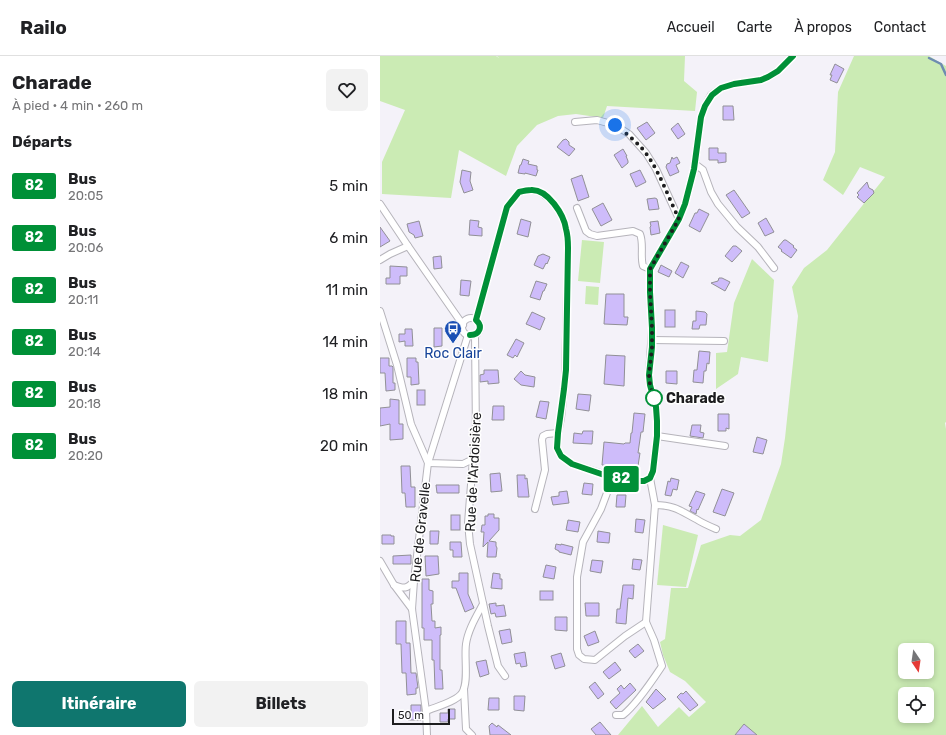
<!DOCTYPE html>
<html lang="fr">
<meta charset="utf-8">
<style>
:root{--surface:#fff;--page:#f2f2f2;--text:#202124;--muted:#757577;--line:#e0e0e0;--accent:#0f766e}
body{margin:0;font-family:Rubik,sans-serif;background:var(--page);color:var(--text);height:100vh;display:flex;flex-direction:column;font-size:15px;white-space:nowrap}
*{box-sizing:border-box;margin:0}
p{font-size:13px;color:var(--muted)}
.icon{flex:none;width:22px;height:22px;fill:none;stroke:currentColor;stroke-width:2;stroke-linecap:round;stroke-linejoin:round}
.map{position:relative;flex:1;overflow:hidden}
.panel{display:flex;flex-direction:column;background:var(--surface);width:380px}
.panel>*{flex:none}
.badge{padding:0 8px;border-radius:3px;font-size:14px;line-height:26px}
.needle{width:26px;rotate:167deg}
.fabs{position:absolute;left:518px;top:587px;display:grid;gap:8px}
.fabs a{display:grid;place-items:center;width:36px;height:36px;border-radius:6px;background:var(--surface);box-shadow:0 2px 6px #0003;font-size:20px}
.scale{position:absolute;left:12px;bottom:10px;width:58px;box-sizing:border-box;padding-left:4px;border:2px solid #1d1d1f;border-top:0;font-size:11px;line-height:14px;white-space:nowrap;color:#1d1d1f;-webkit-text-stroke:3px #fff;paint-order:stroke}
.you{position:absolute;width:20px;height:20px;margin:-10px;border:3px solid #fff;border-radius:50%;background:#1a73e8;box-shadow:0 0 0 6px #1a73e833}
.map>.badge{position:absolute;translate:-50% -50%;box-shadow:0 0 0 2px #fff}
h2{padding:0 12px;font-size:15px;line-height:36px}
.round{display:grid;place-items:center;flex:none;width:42px;height:42px;border-radius:6px;background:var(--page)}
.headline{display:flex;align-items:center;justify-content:space-between;height:68px;padding:0 12px}
h1{font-size:19px;font-weight:700;line-height:30px}
.action{display:flex;gap:8px;margin-top:auto;padding:8px 12px}
.action a{flex:1;height:46px;border-radius:6px;background:var(--accent);color:#fff;font-size:16px;font-weight:700;line-height:46px;text-align:center}
.action a+a{background:var(--page);color:var(--text)}
ul{padding:0;list-style:none}
li{display:flex;align-items:center;gap:12px;height:52px;padding:0 12px}
li div{flex:1}
li b{display:block;font-size:15px}
li em{font-style:normal}
li .badge{min-width:44px;font-weight:700;text-align:center}
header{display:flex;align-items:center;gap:24px;box-sizing:border-box;height:56px;padding:0 20px;background:var(--surface);border-bottom:1px solid var(--line)}
header strong{font-size:19px}
nav{display:flex;gap:22px;margin-inline-start:auto;font-size:14px}
main{display:flex;flex:1;min-height:0}
.map>svg:first-child{display:block}
.green{fill:#cbebb4;fill-rule:evenodd}
.lines{fill:none;stroke-linecap:round;stroke-linejoin:round}
.stream{stroke:#6e8cb1;stroke-width:2.5}
.building{fill:#cebcfa;stroke:#919096}
.minor-casing{stroke:#b6b4bb;stroke-width:8}
.minor{stroke:#fff;stroke-width:6}
.line-casing{stroke:#fff;stroke-width:9}
.line{stroke:#009037;stroke-width:6}
.walk{stroke:#1d1d1f;stroke-width:4;stroke-dasharray:0 7.2}
.stop-dot{fill:#fff;stroke:#009037;stroke-width:2}
.labels{text-anchor:middle;stroke-width:3;stroke-linejoin:round;paint-order:stroke}
.transit-label{font-size:14px;fill:#164399;stroke:#fff}
.stop-label{font-size:14px;font-weight:bold;fill:#1d1d1f;stroke:#fff;text-anchor:start}
.street-label{font-size:14px;fill:#1d1d1f;stroke:#fff}
</style>
<header>
<strong>Railo</strong>
<nav><a>Accueil</a><a>Carte</a><a>À propos</a><a>Contact</a></nav>
</header>
<main>
<section class="panel">
<div class="headline"><div><h1>Charade</h1><p>À pied · 4 min · 260 m</p></div><a class="round"><svg class="icon" aria-label="heart" viewBox="0 0 24 24"><path d="M12 20l-8-8c-3-5 5-10 8-4 3-6 11-1 8 4z"/></svg></a></div>
<h2>Départs</h2>
<ul>
<li><span class="badge" style="background:#009037;color:#fff">82</span><div><b>Bus</b><p>20:05</p></div><em>5 min</em></li>
<li><span class="badge" style="background:#009037;color:#fff">82</span><div><b>Bus</b><p>20:06</p></div><em>6 min</em></li>
<li><span class="badge" style="background:#009037;color:#fff">82</span><div><b>Bus</b><p>20:11</p></div><em>11 min</em></li>
<li><span class="badge" style="background:#009037;color:#fff">82</span><div><b>Bus</b><p>20:14</p></div><em>14 min</em></li>
<li><span class="badge" style="background:#009037;color:#fff">82</span><div><b>Bus</b><p>20:18</p></div><em>18 min</em></li>
<li><span class="badge" style="background:#009037;color:#fff">82</span><div><b>Bus</b><p>20:20</p></div><em>20 min</em></li>
</ul>
<div class="action"><a>Itinéraire</a><a>Billets</a></div>
</section>
<div class="map">
<svg width="566" height="679" viewBox="0 0 566 679">
<rect width="100%" height="100%" fill="#f4f2f9"/>
<g class="green">
<path d="M0,0h116l3,2 -2,-2h188l-1,25 13,11 -2,19 -88,-5 -4,12 -27,-4 -18,2 -21,9 -20,21 -11,30 -47,-26 -8,48 -69,-4v-32l23,-52 -25,-9z"/>
<path d="M474,0h75l17,10v356l-1,1 1,6v306h-328l24,-29 16,21 21,-20 10,10 17,-15 -21,-21 -15,-9 -7,-17 -3,-13 5,-3 6,-51h17l13,-43 29,-10 10,1 21,-16 20,-56 4,-26 13,-122 -6,-29 12,-19 23,-18 58,-73 -25,-10 -17,28 -20,-15 12,-28 3,-60zM525,594h22v22h-22zM525,638h22v22h-22z"/>
<path d="M202,184l22,2 -4,41 -22,-2z"/>
<path d="M372,203l22,21 -6,82 -27,-5 -3,17 -22,15v-36l11,-1 7,-49z"/>
<path d="M206,230l13,1 -1,18 -13,-1z"/>
<path d="M283,469l35,10 -12,52 -29,-2z"/>
</g>
<g class="lines">
<path class="stream" d="M549,2l12,6 5,11"/>
</g>
<g class="building">
<path d="M455,8l9,5 -7,14 -7,-3 2,-5h-2z"/>
<path d="M343,50h10l1,14h-11z"/>
<path d="M267,66l8,11 -9,7 -9,-12z"/>
<path d="M298,67l7,11 -7,5 -7,-10z"/>
<path d="M186,83l3,3v3l6,4 -6,7 -12,-9 6,-7z"/>
<path d="M329,92h9v5h8v9l-8,1v-3h-9z"/>
<path d="M243,93l4,7h-1l2,5v2l-6,5 -8,-13z"/>
<path d="M292,101l1,2 4,-2 3,6 -4,2 3,7 -9,4 -4,-9 1,-3 3,-1z"/>
<path d="M143,103l6,2 -1,3 9,2v4h1l-2,6 -11,-3v1l-7,-1 2,-8h1z"/>
<path d="M82,114l9,2 -1,9 3,9 -9,3 -4,-11z"/>
<path d="M260,114l6,12 -10,5 -6,-13z"/>
<path d="M202,119l7,22 -11,4 -7,-22z"/>
<path d="M487,126l2,6 4,2 1,3 -10,10 -7,-6 2,-2 -2,-2z"/>
<path d="M354,134l16,23 -8,5 -16,-23z"/>
<path d="M275,142l2,1 2,10 -10,1 -2,-11z"/>
<path d="M223,147l9,17 -11,6 -9,-17z"/>
<path d="M319,153l10,5 -9,18 -11,-6 6,-13h2z"/>
<path d="M386,162l8,14 -9,4 -7,-13z"/>
<path d="M141,163l10,3 -3,15 -11,-3z"/>
<path d="M90,164l9,1 -1,6 4,1v8l-13,-1z"/>
<path d="M39,165l4,15 -8,2 -1,-3 -5,-3 -2,-8z"/>
<path d="M278,165l2,12 -9,2 -1,-8 1,-1 -1,-4z"/>
<path d="M0,171l10,14 -10,6z"/>
<path d="M404,184h2l8,6 -1,1 4,3 -6,8 -10,-7 1,-1 -4,-3z"/>
<path d="M353,190h3l6,5 -10,11 -7,-6z"/>
<path d="M163,198l7,3 -3,7 -1,-1 -3,6 -9,-4 4,-9z"/>
<path d="M61,200l1,12 -8,1 -1,-12z"/>
<path d="M301,206l8,4 -6,12 -8,-5z"/>
<path d="M281,209l11,6 -3,6 -11,-5z"/>
<path d="M10,210l17,1v9h-7v8h-14v-6h4z"/>
<path d="M339,222h3l8,4 -5,9 -14,-8 7,-2z"/>
<path d="M81,224l10,1 -2,15 -9,-1z"/>
<path d="M156,225l11,3 -3,7h-1l-3,9 -10,-3z"/>
<path d="M226,238h18v23h4l-1,8 -23,-1z"/>
<rect x="285" y="254" width="10" height="17"/>
<path d="M316,255l9,1 2,2 -1,11h-6l-1,4h-7l1,-8h3z"/>
<path d="M152,256l13,6 -5,12 -14,-6z"/>
<path d="M54,272h8v18l-8,1z"/>
<path d="M25,273h7l1,17h-8v-5l-6,1v-8h6z"/>
<path d="M136,283l8,4 -7,14 -2,-2 -2,3 -6,-3z"/>
<path d="M319,295l11,1 -1,12 -2,-1 -1,8h-2l-1,12 -10,-1 1,-12h3z"/>
<path d="M226,299l19,1 -1,30 -20,-2z"/>
<path d="M0,302h9v8h3l1,1v16h2v7l-9,1 -1,-18h-5z"/>
<path d="M27,302h9v4h2l1,22 -8,1v-8h-4z"/>
<path d="M104,314h14l1,13 -11,1v-3l-8,1v-7l4,-1z"/>
<path d="M141,315l4,4 10,2 -1,10 -13,-2 -7,-6z"/>
<path d="M286,315h11v13l-11,-1z"/>
<rect x="37" y="334" width="8" height="15"/>
<path d="M198,338l13,1 -2,16 -13,-2z"/>
<path d="M10,343l9,1v24h4v15l-13,1v-16l-10,2v-18l10,-1z"/>
<path d="M160,345l9,1 -3,17 -10,-2z"/>
<path d="M113,350h11v14h-12z"/>
<path d="M254,357l11,1 -2,18h-2l-3,21h2l-2,13h-1l-1,6 -9,-2 1,-2 -26,-3 2,-23 20,2 1,-1h5l1,-10h1z"/>
<path d="M338,358h11v15l-3,-1v3h-8z"/>
<path d="M312,369h9l-1,7 4,1 -1,5 -13,-2z"/>
<path d="M203,375h10l-1,13 -19,-1 1,-10 8,1z"/>
<path d="M377,381l10,3 -4,14 -10,-2z"/>
<path d="M21,410h9l1,21h4v20h-9l-1,-14h-3z"/>
<path d="M120,417l2,18 -11,1 -1,-18z"/>
<path d="M137,419h8v4l2,-1 2,19h-11z"/>
<path d="M291,422l8,2 -2,10 -4,-1 -2,7 -6,-1 3,-14 2,1z"/>
<path d="M204,427l9,1 -1,11 -10,-1z"/>
<path d="M56,429h23v8h-22z"/>
<path d="M342,433l12,4 -9,23 -12,-4z"/>
<path d="M187,435l2,12 -16,2 -2,-8 8,-1v-4z"/>
<path d="M316,435l9,3 -7,16 -1,-1 -1,5 -6,-3 2,-4 -3,-1z"/>
<path d="M237,439h9l-1,12h-9z"/>
<path d="M108,458h6v4h5v12l-10,11 7,1v4l1,2 -1,9h-9l1,-15 -5,5 1,-15h-3l1,-7h3v-9h3z"/>
<rect x="71" y="459" width="9" height="15"/>
<path d="M256,463l9,1 -2,13 -8,-1z"/>
<path d="M188,464l12,2 -2,10 -12,-2z"/>
<path d="M50,475h9l-1,13h-8z"/>
<path d="M218,475l12,2 -1,10 -12,-1z"/>
<path d="M2,479h9v1h3v8h-12z"/>
<path d="M70,486h11l1,15h-9v-7h-3z"/>
<path d="M176,488l5,1v-1l12,3 -2,8 -12,-3v-1l-4,-2z"/>
<path d="M31,499v9h-18v-8z"/>
<path d="M45,500h13l1,18 -13,2z"/>
<path d="M253,503l9,1 -2,10 -8,-1z"/>
<path d="M212,504l11,1 -2,12 -11,-2z"/>
<path d="M166,509l10,2 -2,12 -11,-2z"/>
<path d="M79,517h9v21l6,14 -9,4 -9,-24h-4v-7h7z"/>
<path d="M113,517l7,1v5h2v10l-11,-1z"/>
<path d="M42,523h7v11l4,1v13h-2l1,17h3v7l6,-1v8h-1v35h2l1,19h-8l-1,-29h-2v-20h-8v-12h-2z"/>
<path d="M243,529h11l-1,14 -5,-1 -2,26 -10,-1 1,-14h3z"/>
<rect x="160" y="535" width="13" height="9"/>
<path d="M116,547v3l8,-1 2,11 -10,1 -1,-4 -4,1 -2,-10z"/>
<path d="M205,547h14v13h-13z"/>
<path d="M175,561h12v14l-12,-1z"/>
<path d="M16,565h10v22h4l1,30h5l2,15h-2v6l-9,1 -1,-22h-4l-1,-29h-5z"/>
<path d="M130,573l2,13 -10,2 -3,-13z"/>
<path d="M215,575l4,11 -11,4 -4,-10z"/>
<path d="M258,588l6,7 -9,7 -6,-7z"/>
<path d="M145,596l2,14 -6,1 -1,-4 -4,1 -2,-10z"/>
<path d="M181,597l4,13 -10,3 -4,-13z"/>
<path d="M106,604l3,14 -9,3 -4,-15z"/>
<path d="M235,606l6,8 -12,9 -6,-7z"/>
<path d="M215,626l9,12 -6,5 -9,-12z"/>
<path d="M250,627l6,7 -20,19 -6,-7 10,-9 -3,-4 4,-4 3,4z"/>
<path d="M276,633l10,10 -13,10 -7,-7z"/>
<path d="M306,635l12,14 -8,6 -13,-14 4,-4 2,1z"/>
<path d="M134,640h11l-1,15 -10,-1z"/>
<path d="M109,642h10v12h-11z"/>
<path d="M31,649h10v15h-13v-7h3z"/>
<path d="M68,653h7v10h-7v3h-8v-9h8z"/>
<path d="M220,666l11,13h-15l-5,-6z"/>
<path d="M112,667l5,4 1,-2 13,10h-21l-1,-9z"/>
<path d="M364,668l13,11h-22z"/>
</g>
<g class="lines">
<defs>
<g id="minor">
<path d="M195,66l22,-2 18,5 14,9 17,19 10,16 23,50"/>
<path d="M315,108l8,6 8,22 7,12 5,6 14,17 21,20 16,21"/>
<path d="M0,148l28,42 55,79"/>
<path d="M197,152l9,23 4,3 7,2 36,-5 7,3c4,10 0,22 3,32l7,3"/>
<path d="M0,204l10,-6 18,-8"/>
<path d="M0,255l17,54 14,59 17,39 35,1 10,-5"/>
<circle cx="91" cy="271" r="9"/>
<path d="M96,264l31,-113 12,-15c4,-1 8,-2 12,-2 17,0 33,25 35,40 2,6 2,12 2,18l-3,132 -4,38 -3,15 -1,15 4,8 11,8 41,13 24,4h7l6,-3"/>
<path d="M95,279l1,101 -1,11 -2,12 -5,64 2,21 18,82 10,40 7,10"/>
<path d="M272,284l72,1"/>
<path d="M277,380l68,10"/>
<path d="M233,421l-12,32 -18,33 -6,35v72l2,6 5,4 11,1 30,-24 21,-14"/>
<path d="M275,449c19,0 26,6 41,14 6,4 13,7 20,10"/>
<path d="M155,453l10,-39 -3,-30 1,-4 4,-2 11,-1"/>
<path d="M0,505l14,24 18,24"/>
<path d="M14,529c10,4 13,4 20,-4"/>
<path d="M84,633l2,40 6,6"/>
<path d="M46,655c9,-4 30,-9 36,-18 7,-11 2,-35 4,-49 2,-14 10,-27 17,-40"/>
<path d="M236,659h7c14,-11 29,-34 39,-49l-8,-26 -8,-18 9,-117 -5,-27 3,-7 4,-35v-15l-1,-14 -6,-22 -1,-10 3,-47 -2,-36v-23l29,-50 6,-15 9,-35 7,-52 4,-11 6,-11 10,-7 13,-4 27,-4 7,-3 10,-6 15,-15"/>
<path d="M47,679l-1,-24 -14,-102 2,-28 14,-118 40,-128"/>
</g>
</defs>
<use href="#minor" class="minor-casing"/>
<use href="#minor" class="minor"/>
</g>
<g class="lines">
<defs>
<path id="line" d="M90,279c10,0 13,-9 6,-15l31,-113 12,-15c4,-1 8,-2 12,-2 17,-1 33,25 35,39 2,7 2,13 2,19l-2,122 -2,19 -6,44 -1,15 4,8 11,8 41,14 24,3h7l6,-3 3,-7 4,-35v-15l-1,-14 -6,-22 -1,-10 3,-28v-19l-2,-36v-23l29,-50 6,-15 9,-35 7,-52 4,-11 7,-11 9,-7 13,-4 27,-4 7,-3 10,-6 15,-15"/>
</defs>
<use href="#line" class="line-casing"/>
<use href="#line" class="line"/>
<path class="walk" d="M235,69c11,8 22,17 30,27 14,18 24,47 34,67l-29,50v23l2,36v19l-3,28 1,10 4,13"/>
</g>
<defs>
<symbol id="bus-pin" viewBox="-11 -11 22 30"><path d="M0 17L-7.5 6A9.5 9.5 0 1 1 7.5 6Z" fill="#1a4fb4" stroke="#fff"/><path d="M-5-6H5V4H4V6H2V4H-2V6H-4V4H-5ZM-3.5-4V0h7V-4ZM-3.5 1.2v1.5H-2V1.2ZM2 1.2v1.5H3.5V1.2Z" fill="#fff"/></symbol>
</defs>
<g fill-rule="evenodd">
<use href="#bus-pin" x="63" y="263" width="20" height="27"/>
</g>
<circle class="stop-dot" cx="274" cy="342" r="8"/>
<g class="labels">
<g class="transit-label">
<text x="73" y="302">Roc Clair</text>
</g>
<g class="stop-label">
<text x="286" y="347">Charade</text>
</g>
<g class="street-label">
<text transform="translate(93 416) rotate(-87)" y="5">Rue de l'Ardoisière</text>
<text transform="translate(40 476) rotate(-84)" y="5">Rue de Gravelle</text>
</g>
</g>
</svg>
<div class="fabs">
<a><svg class="needle" viewBox="-14 -14 28 28"><path d="M0-13l5 13h-10z" fill="#e53935"/><path d="M0 13l5-13h-10z" fill="#757577"/></svg></a>
<a><svg class="icon" aria-label="locate" viewBox="0 0 24 24"><circle cx="12" cy="12" r="6"/><path d="M12 2v4M12 18v4M2 12h4M18 12h4"/></svg></a>
</div>
<div class="scale">50 m</div>
<div class="you" style="left:235px;top:69px"></div>
<b class="badge" style="left:241px;top:423px;background:#009037;color:#fff">82</b>
</div>
</main>
